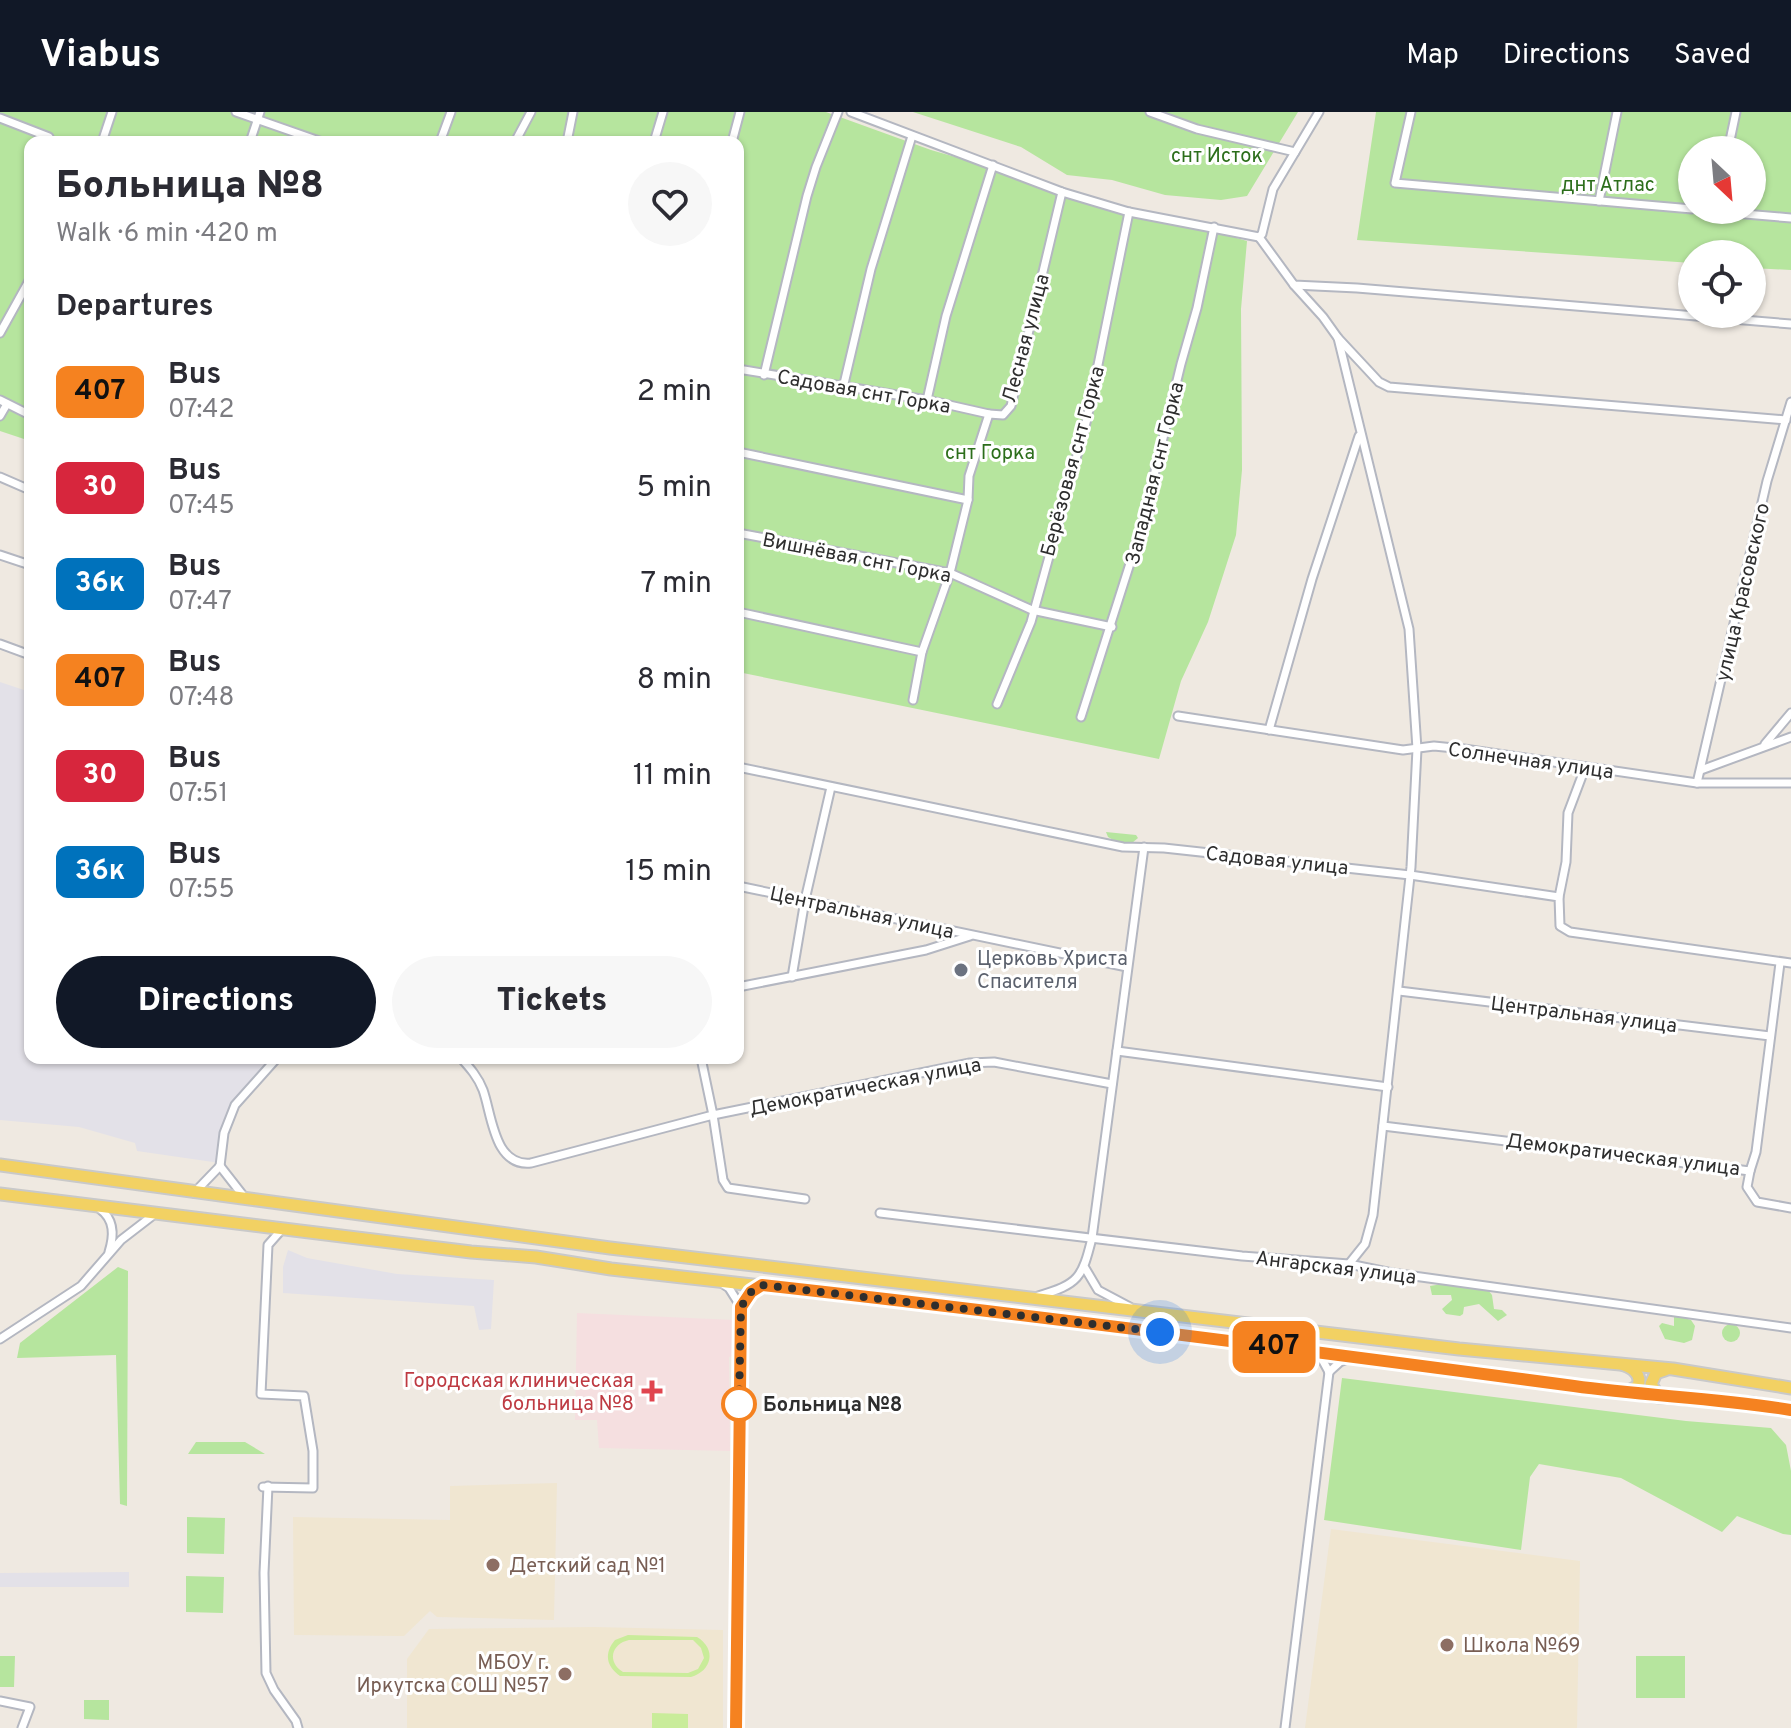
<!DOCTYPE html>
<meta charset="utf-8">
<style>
:root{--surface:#fff;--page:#f7f7f7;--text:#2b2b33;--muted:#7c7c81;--accent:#111827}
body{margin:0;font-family:Overpass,sans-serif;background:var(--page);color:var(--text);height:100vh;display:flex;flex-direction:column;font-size:30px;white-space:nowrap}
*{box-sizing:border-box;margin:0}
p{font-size:26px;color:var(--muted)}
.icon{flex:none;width:44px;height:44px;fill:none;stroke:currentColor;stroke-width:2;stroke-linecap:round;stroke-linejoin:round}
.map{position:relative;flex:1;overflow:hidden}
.panel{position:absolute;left:24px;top:24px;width:720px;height:928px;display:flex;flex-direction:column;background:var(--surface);border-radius:16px;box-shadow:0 2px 6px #0004}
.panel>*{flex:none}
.badge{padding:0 16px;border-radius:12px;font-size:28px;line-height:52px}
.needle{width:52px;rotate:154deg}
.fabs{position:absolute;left:1678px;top:24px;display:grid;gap:16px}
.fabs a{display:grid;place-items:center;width:88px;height:88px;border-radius:50%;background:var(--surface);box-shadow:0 2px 6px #0004;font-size:40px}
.you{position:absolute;width:40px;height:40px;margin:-20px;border:6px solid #fff;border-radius:50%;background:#1a73e8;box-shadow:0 0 0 12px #1a73e833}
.map>.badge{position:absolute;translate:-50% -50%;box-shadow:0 0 0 4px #fff}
h2{padding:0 32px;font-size:30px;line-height:72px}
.round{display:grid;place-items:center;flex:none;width:84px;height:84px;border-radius:42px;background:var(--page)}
.summary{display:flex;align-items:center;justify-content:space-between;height:136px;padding:0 32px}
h1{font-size:38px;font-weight:800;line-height:60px}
.primary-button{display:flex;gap:16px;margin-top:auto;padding:16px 32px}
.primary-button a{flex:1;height:92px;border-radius:48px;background:var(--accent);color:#fff;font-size:32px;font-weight:800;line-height:92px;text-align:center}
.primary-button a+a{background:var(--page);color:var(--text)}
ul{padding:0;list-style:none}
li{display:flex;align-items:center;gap:24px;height:96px;padding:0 32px}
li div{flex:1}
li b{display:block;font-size:30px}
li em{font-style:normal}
li .badge{min-width:88px;font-weight:700;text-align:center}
header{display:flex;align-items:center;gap:48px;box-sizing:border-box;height:112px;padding:0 40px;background:var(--accent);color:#fff}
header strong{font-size:38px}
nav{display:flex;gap:44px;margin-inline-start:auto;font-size:28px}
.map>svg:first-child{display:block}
.industrial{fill:#e3e1e8}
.education{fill:#f0e6d1}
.medical{fill:#f5dfe0}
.green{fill:#b6e59e;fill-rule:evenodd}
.pitch{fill:#c9ec9a;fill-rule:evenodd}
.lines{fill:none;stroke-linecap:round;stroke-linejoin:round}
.street-casing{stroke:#b4b7c1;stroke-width:11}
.primary-casing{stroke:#c9c9c9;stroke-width:15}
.street{stroke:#fff;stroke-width:7}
.primary{stroke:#f2d163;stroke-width:11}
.line-casing{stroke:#fff;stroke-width:18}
.line{stroke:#f58220;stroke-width:12}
.walk{stroke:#2e2e2e;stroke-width:8;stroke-dasharray:0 14.4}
.worship-dot{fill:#6b7280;stroke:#fff;stroke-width:3}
.health-dot{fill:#e0444e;stroke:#fff;stroke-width:3}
.stop-dot{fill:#fff;stroke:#f58220;stroke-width:4}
.education-dot{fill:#8d6e63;stroke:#fff;stroke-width:3}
.labels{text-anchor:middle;stroke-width:6;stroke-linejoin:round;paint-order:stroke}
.park-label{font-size:20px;fill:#2c6e1b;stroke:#fff}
.street-label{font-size:20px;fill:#2e2e2e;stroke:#fff}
.worship-label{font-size:20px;fill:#5b616d;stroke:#fff;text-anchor:start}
.health-label{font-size:20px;fill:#be3a42;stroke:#fff;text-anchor:end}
.stop-label{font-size:20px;font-weight:bold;fill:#2e2e2e;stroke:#fff;text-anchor:start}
.education-label{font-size:20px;fill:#785e54;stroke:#fff;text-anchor:start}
</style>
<header>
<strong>Viabus</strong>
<nav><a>Map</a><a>Directions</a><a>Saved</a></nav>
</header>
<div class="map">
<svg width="1791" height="1616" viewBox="0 0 1791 1616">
<rect width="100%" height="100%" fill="#efe9e1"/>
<g class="industrial">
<path d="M0,570l30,10v366h247l-42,47 -11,28 -4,30 -83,-12 -2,-8 -56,-16 -79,-7z"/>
<path d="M288,1138l19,8 90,16 97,6 -3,49 -12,1 -5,-24 -191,-13v-26z"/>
<path d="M129,1460v15h-129v-14z"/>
</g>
<g class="education">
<path d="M557,1371l-3,137 -117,-3 -7,-6 -26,25 -110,-1 -1,-118 157,3v-34z"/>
<path d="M1331,1417l249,32 -3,167h-272z"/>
<path d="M594,1515l129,3v98h-316v-69l22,-30z"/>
</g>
<path class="medical" d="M577,1201l158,7 -1,36 -5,1 1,94 -131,-3 -2,-28h-22z"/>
<g class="green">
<path d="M0,0h826l105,38 316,91 -6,68 1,161 -6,65 -28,87 -27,59 -22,78 -421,-87v-530h-708v299l-30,-10z"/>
<path d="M913,0h385l-51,84 -26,4 -56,-5 -53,-15 -45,-5 -46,-28z"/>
<path d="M1376,0h415v158l-39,-2v-14h-60v9l-335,-23zM1692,38h60v60h-60z"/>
<path d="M1106,720l30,3 2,3 -6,5 -15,-1 -9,-5z"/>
<path d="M118,1155l10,4 -1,235 -7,-2 -4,-149 -99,3 3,-15z"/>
<path d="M1442,1172l46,6 4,5 2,14 8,1 5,5 -9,6 -19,-17 -15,3 -1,7 -3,2 -14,-2 -4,-5 10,-9 -1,-5h-19l-2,-9z"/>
<path d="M1674,1203l17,5 4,6 -3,14 -8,3 -19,-4 -6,-13 3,-3 12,3z"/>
<circle cx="1731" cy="1221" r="9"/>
<path d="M1342,1266l344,43 85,7 15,17 5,26v64l-8,-1 -46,-18 -15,16 -101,-54 -82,-14 -9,13 -9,73 -197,-30z"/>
<path d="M196,1330h49l20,12h-77z"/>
<path d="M187,1405l38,1 -1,36 -37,-1z"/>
<path d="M186,1464l38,1 -1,36 -37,-1z"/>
<path d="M0,1544h15l-1,31h-14z"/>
<rect x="1636" y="1544" width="49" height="42"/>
<path d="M84,1588h25v20l-25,-1z"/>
</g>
<g class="pitch">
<path d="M628,1523l69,2c20,12 15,34 -6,40l-71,-1c-14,-10 -16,-23 -5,-36zM629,1528h64l8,8 3,10 -6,11 -10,4 -65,-1c-16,-10 -12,-28 6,-32z"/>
<path d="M652,1601l36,1v14h-36z"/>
</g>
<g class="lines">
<defs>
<g id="street">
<path d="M236,0l86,30"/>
<path d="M851,0l211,80 67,20 130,25"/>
<path d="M1150,0l47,17 98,23"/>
<path d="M1411,0l-16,71 297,26"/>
<path d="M0,6l49,19"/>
<path d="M102,30l10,-30"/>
<path d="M250,30l10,-30"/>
<path d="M440,30l11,-30"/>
<path d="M515,30l16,-30"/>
<path d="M567,30l6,-30"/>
<path d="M654,30l9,-30"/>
<path d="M732,30l8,-30"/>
<path d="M1728,38l8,-38"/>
<path d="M1599,89l18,-89"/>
<path d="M1698,98l93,8"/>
<path d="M1259,125l35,48 63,3 434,36"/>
<path d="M1259,125l3,-3 11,-45 46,-77"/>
<path d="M1294,173l29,32 15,21 71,291 8,120 -6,118 -38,348 -8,29 -16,20"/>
<path d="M0,221l30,-54"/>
<path d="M1338,226l41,44 10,5 397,33"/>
<path d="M738,257l189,31 62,14"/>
<path d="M764,263l43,-179 9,-29 22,-55"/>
<path d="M843,276l28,-119 41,-133"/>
<path d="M0,288l30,15"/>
<path d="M927,288l19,-84 47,-151"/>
<path d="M0,304l7,-12"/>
<path d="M738,340l230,48"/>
<path d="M0,365l30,13"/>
<path d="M738,421l212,40 82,37 80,17"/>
<path d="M0,443l30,10"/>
<path d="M738,500l184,40"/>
<path d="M0,532l30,11"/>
<path d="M913,588l9,-48 28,-79 18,-73 1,-24 20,-62 14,1 8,-9 51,-214"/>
<path d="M997,592l34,-82 56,-203 42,-207"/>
<path d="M1178,604l225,34 31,-4 30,3 233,34h94"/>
<path d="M1081,605l60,-188 40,-165 16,-56 17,-81"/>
<path d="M1269,618l43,-151 47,-143"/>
<path d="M1765,632l26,-31"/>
<path d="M738,655l385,80 41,1 246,27 149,22 1,29 10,6 221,31"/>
<path d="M1701,658l90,-33"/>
<path d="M1697,671l70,-302 24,-79"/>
<path d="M738,774l389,81"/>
<path d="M1559,785l7,-35 2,-49 17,-45"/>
<path d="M792,865l13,-77 26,-113"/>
<path d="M738,875l188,-37 44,-14"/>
<path d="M1399,879l371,45"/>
<path d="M1117,939l271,36"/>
<path d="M461,946c9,10 17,19 22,32 9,25 11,77 48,73l182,-48 10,65 5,8 77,11"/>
<path d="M701,946l12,57 257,-52 24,-1 118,22"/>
<path d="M1383,1014l367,45 6,-19 24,-189"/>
<path d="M220,1054l4,-33 11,-28 42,-47"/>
<path d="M220,1054l25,32"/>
<path d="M1750,1059l-3,16 10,15 34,6"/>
<path d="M194,1081l26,-27"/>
<path d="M100,1097c15,11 14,27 9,43"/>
<path d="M880,1101l362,43 107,8 43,9 399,55"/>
<path d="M1085,1156l13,22 32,17"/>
<path d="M723,1172l6,4 12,19"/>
<path d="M1038,1184c41,-12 44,-18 54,-58l52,-391"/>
<path d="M0,1227l81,-53 40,-46 35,-27"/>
<path d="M1314,1241l9,8 6,11"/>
<path d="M1329,1260l11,-10 10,-4"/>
<path d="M268,1374l-4,87 2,100 8,17 22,31 2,7"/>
<path d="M263,1375l50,1v-37l-9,-55 -43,-2 7,-149 15,-17"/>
<path d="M0,1589l30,6 -8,21"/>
<path d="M736,1616l5,-421 10,-15 9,-6"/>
<path d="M1285,1616l44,-356"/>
</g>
<g id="primary">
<path d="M0,1053l610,83 849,101 214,20 118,19"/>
<path d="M0,1082l471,58 65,5 75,12 472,53 577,75 92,6 39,7"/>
<path d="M1624,1253c9,3 18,10 14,21l-11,6"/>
<path d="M1665,1258l-9,3 -5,11 6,10 8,3"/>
</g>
</defs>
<use href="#street" class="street-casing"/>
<use href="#primary" class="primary-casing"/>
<use href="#street" class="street"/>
<use href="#primary" class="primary"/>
</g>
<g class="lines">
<defs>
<path id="line" d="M736,1616l5,-421 10,-15 11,-7c272,30 542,65 812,101 72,10 145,12 217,24"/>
</defs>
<use href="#line" class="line-casing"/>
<use href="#line" class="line"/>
<path class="walk" d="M739,1292l2,-97 10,-15 11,-7 398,47"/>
</g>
<circle class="worship-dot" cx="961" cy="858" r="8"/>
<path class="health-dot" d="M648 1267h8v8h8v8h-8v8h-8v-8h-8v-8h8z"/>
<circle class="stop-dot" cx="739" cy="1292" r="16"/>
<g class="education-dot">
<circle cx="493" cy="1453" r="8"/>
<circle cx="1447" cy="1533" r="8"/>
<circle cx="565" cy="1562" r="8"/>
</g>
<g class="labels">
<g class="park-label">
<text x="1217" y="50">снт Исток</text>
<text x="1608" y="79">днт Атлас</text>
<text x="990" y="347">снт Горка</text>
</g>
<g class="street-label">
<text transform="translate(1025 226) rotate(-75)" y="7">Лесная улица</text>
<text transform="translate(864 279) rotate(10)" y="7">Садовая снт Горка</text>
<text transform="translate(1072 349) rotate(-75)" y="7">Берёзовая снт Горка</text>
<text transform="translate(1154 361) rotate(-76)" y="7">Западная снт Горка</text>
<text transform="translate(857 445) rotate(11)" y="7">Вишнёвая снт Горка</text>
<text transform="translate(1742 480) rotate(-77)" y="7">улица Красовского</text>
<text transform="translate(1531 648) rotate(8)" y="7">Солнечная улица</text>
<text transform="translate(1277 748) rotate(6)" y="7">Садовая улица</text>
<text transform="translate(862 800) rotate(12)" y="7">Центральная улица</text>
<text transform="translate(1584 902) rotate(7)" y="7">Центральная улица</text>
<text transform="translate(865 974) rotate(-11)" y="7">Демократическая улица</text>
<text transform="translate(1623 1042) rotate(7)" y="7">Демократическая улица</text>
<text transform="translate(1336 1155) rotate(7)" y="7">Ангарская улица</text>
</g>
<g class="worship-label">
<text x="977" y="853">Церковь Христа<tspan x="977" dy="23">Спасителя</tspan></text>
</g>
<g class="health-label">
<text x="634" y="1275">Городская клиническая<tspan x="634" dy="23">больница №8</tspan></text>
</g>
<g class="stop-label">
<text x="763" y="1299">Больница №8</text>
</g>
<g class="education-label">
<text x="509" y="1460">Детский сад №1</text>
<text x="1463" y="1540">Школа №69</text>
<text x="549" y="1557" text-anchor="end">МБОУ г.<tspan x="549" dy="23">Иркутска СОШ №57</tspan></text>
</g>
</g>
</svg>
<div class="fabs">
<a><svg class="needle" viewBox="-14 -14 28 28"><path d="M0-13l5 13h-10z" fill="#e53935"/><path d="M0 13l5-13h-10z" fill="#7c7c81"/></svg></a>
<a><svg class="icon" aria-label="locate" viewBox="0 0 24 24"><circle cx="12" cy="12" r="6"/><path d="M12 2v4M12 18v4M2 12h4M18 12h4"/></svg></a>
</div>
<div class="you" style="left:1160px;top:1220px"></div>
<b class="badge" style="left:1274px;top:1235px;background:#f58220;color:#111">407</b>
<section class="panel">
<div class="summary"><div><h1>Больница №8</h1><p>Walk · 6 min · 420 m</p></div><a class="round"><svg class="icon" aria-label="heart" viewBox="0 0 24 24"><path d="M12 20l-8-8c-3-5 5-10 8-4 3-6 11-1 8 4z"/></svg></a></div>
<h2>Departures</h2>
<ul>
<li><span class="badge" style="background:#f58220;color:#111">407</span><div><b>Bus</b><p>07:42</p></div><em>2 min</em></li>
<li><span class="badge" style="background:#d7263d;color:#fff">30</span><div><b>Bus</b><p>07:45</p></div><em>5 min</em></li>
<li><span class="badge" style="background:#0072bc;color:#fff">36к</span><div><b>Bus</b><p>07:47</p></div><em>7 min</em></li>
<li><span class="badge" style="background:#f58220;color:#111">407</span><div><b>Bus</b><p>07:48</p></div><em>8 min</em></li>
<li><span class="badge" style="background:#d7263d;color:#fff">30</span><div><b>Bus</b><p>07:51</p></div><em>11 min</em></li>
<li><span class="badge" style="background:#0072bc;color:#fff">36к</span><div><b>Bus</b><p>07:55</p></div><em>15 min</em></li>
</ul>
<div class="primary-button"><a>Directions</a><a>Tickets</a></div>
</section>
</div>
